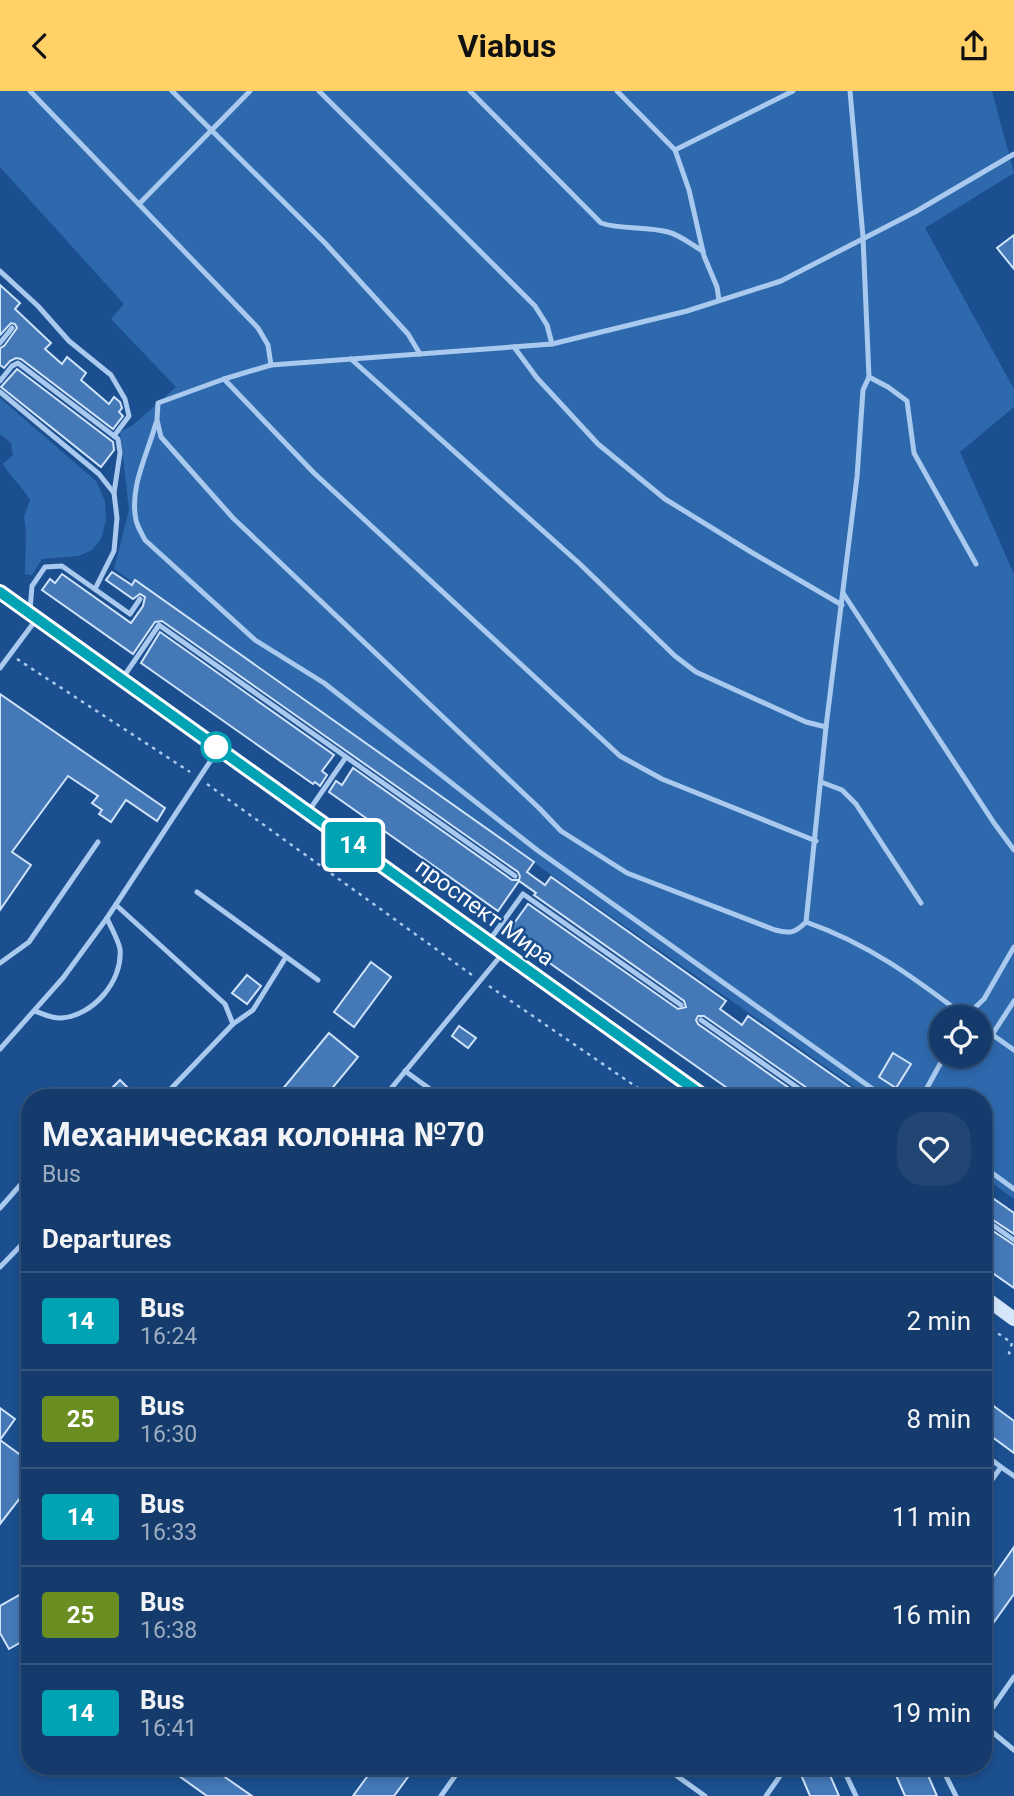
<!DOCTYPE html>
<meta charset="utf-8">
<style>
:root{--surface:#143b6b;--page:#214673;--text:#f1f3f6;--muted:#9dadc1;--line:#33557e;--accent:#ffd166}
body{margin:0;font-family:Roboto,sans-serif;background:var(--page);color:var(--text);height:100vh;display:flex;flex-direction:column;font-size:26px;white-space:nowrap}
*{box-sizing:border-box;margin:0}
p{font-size:23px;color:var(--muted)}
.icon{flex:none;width:38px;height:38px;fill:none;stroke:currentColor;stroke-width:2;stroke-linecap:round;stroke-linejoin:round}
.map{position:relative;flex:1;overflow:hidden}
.drawer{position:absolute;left:21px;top:998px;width:971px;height:686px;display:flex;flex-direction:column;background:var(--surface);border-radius:28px;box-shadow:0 4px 10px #0003,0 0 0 2px var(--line)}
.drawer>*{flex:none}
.badge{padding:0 14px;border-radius:5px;font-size:24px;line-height:46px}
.controls{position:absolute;left:929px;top:914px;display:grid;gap:14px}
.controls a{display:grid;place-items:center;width:63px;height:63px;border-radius:50%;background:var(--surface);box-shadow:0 4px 10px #0003,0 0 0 2px var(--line);font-size:35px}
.map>.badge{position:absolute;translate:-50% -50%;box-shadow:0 0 0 4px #fff}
h2{padding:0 21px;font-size:26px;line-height:63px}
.round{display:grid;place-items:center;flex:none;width:74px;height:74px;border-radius:28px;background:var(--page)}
.head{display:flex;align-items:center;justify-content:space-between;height:119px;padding:0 21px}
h1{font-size:33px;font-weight:700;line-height:52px}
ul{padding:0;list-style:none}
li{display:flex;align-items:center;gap:21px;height:98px;padding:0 21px;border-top:2px solid var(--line)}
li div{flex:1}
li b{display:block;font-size:26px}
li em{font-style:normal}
li .badge{min-width:77px;font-weight:700;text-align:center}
header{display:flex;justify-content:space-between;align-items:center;height:91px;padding:0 21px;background:var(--accent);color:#111;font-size:32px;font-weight:700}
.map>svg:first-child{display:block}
.green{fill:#2e69ad;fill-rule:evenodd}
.building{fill:#4478b7;stroke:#cfe3fa;stroke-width:2}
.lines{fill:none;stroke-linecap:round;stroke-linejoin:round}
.path{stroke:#a9c9ee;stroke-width:2.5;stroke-dasharray:3.5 5;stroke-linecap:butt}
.lane{stroke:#a9c9ee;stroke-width:5}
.secondary{stroke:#d6e6fa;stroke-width:14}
.line-casing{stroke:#fff;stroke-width:16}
.line{stroke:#00a3b4;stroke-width:10}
.stop-dot{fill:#fff;stroke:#00a3b4;stroke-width:3.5}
.labels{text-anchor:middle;stroke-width:5;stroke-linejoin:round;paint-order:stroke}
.street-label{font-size:23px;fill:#fff;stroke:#1b4f8f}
</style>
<header><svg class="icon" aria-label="back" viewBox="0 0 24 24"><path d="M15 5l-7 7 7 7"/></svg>Viabus<svg class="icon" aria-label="share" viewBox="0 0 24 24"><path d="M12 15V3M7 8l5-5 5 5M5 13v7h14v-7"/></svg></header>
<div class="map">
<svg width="1014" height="1705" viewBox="0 0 1014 1705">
<rect width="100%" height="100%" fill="#1b4f8f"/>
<g class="green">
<path d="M0,0h992l22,82 -89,55 89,161v18l-54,45 54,122v625l-30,-22v-80h-115l-755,-528 15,-59 -9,-78 13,-7 43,-38 -65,-68 13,-15 -124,-137zM942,926h38v38h-38z"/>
<path d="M0,307l96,83 9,20 1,19 -5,19 -9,11 -13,6 -37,3 -10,16 -7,-1 1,-44 -2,-13 6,-17c-8,-14 -19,-22 -27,-36l10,-9 -2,-12 -11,-9z"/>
</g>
<g class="building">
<path d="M1014,144v34l-17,-21z"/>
<path d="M0,194l20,18 -5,6 36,34 -6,6 17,15 5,-7 19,16 -5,7 28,24 5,-7 6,5 2,6 -3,4 4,4 -10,13 -92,-70 -5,-1 -6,3 -6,7 -4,-3v-17l4,-2 13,-18 -2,-4 -4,-1 -11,12z"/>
<path d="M17,278l96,73 1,8 -13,17 -100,-80z"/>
<path d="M112,481l20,13 3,-5 399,282 -7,10 18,13 6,-8 175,124 -6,8 22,16 6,-9 116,81h-48l-2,-4 -110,-77h-6l-2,4 2,4 104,73h-62l-233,-164 21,-29 150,105 8,-2 -2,-6 -150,-106 2,-2 -17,-12 -21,30 -169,-119 7,-11 6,4 11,-17 159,112h7l1,-4 -2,-4 -356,-251 -7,1 -22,32 -91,-64 8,-11 5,4 7,-9 69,49 12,-17 2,-9 -5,-3 -7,5 -27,-19z"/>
<path d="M160,541l174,123 -12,16 5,4 -7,11 -5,-4 -2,2 -172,-121z"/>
<path d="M0,603l165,114 -8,13 -31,-21 -15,22 -12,-8 3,-4 -10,-7 6,-7 -30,-20 -56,76 19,13 -31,45z"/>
<path d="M371,871l20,15 -37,50 -20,-15z"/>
<path d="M247,884l14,11 -14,18 -15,-11z"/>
<path d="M459,935l17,12 -8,10 -16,-12z"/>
<path d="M329,942l29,24 -33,40h-49z"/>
<path d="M893,962l18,11 -15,24 -17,-11z"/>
<path d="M120,989l17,17h-34z"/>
<path d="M984,1101l30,21v21l-30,-20z"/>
<path d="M984,1134l30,20v43l-30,-21z"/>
<path d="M984,1308l30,22v32l-30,-22z"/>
<path d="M0,1317l15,11 -15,21 30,22v23l-30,39z"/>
<path d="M1014,1456v47l-30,42v-46z"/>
<path d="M30,1498v48l-21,12 -9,-16v-27z"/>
<path d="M165,1675h44l43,30h-45z"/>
<path d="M375,1675h41l-22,30h-41z"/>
<path d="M808,1675h18l13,30h-29l-11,-26z"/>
<path d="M892,1675h32l13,30h-32z"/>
</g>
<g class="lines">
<g class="path">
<path d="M17,568l173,113"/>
<path d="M207,693l265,191"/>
<path d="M489,895l162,111"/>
<path d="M984,1233l28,19 -3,10 5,4"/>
</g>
<g class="lane">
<path d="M30,0l228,237 10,17 3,20"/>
<path d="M172,0l153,152 83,91 12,20"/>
<path d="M319,0l216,215 12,19 5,19"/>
<path d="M470,0l131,132c21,7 45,3 67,9 12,3 24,13 35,19"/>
<path d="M617,0l58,59 14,40 15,66 13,31 2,13"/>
<path d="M850,0l13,146 6,140 -6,13 -6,87 -31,250 -20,195c-11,11 -16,12 -31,8l-148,-57 -66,-42 -22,-23 -306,-290 -72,-81 -4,-17 1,-17 66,-24 47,-14 281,-21 135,-33 94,-30 134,-69 99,-58"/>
<path d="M675,59l118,-59"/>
<path d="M139,113l111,-113"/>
<path d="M0,180l38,35 31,35 42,34 14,24 4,17 -15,20"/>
<path d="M0,252l12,-15"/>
<path d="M514,256l23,31 61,66 67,55 86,53 91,53"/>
<path d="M351,268l229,205 95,92 21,16 110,50 20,5"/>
<path d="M869,286l19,10 19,14 7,52 62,111"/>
<path d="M224,288l90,94 306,283 42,23 154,62"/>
<path d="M0,290l12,-15 6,-3 100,76 2,14 -6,40"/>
<path d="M0,301l99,82 15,19 3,25 -3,33 -19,38"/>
<path d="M156,332c-8,30 -27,64 -20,97 1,6 6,14 9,20l110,100 69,43 213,167 347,247"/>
<path d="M843,502l151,230 20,27"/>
<path d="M30,519l2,-24 13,-19 17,-1 68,48 10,-15"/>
<path d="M0,577l35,-47"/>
<path d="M122,588l37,-54 356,251"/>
<path d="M821,691l21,8 14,14 65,99"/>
<path d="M308,721l38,-55"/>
<path d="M197,801l121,88"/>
<path d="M116,814l109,99 8,20 -70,73"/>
<path d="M806,831c63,22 107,55 160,95"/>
<path d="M489,850l34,-47 158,111"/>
<path d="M0,872l29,-21 69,-100"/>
<path d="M34,920c8,2 18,8 27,7 32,-2 62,-37 59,-69 -2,-10 -9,-21 -13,-31"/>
<path d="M965,926l19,-18 30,-52"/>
<path d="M701,929l110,77"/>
<path d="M233,933l20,-14 33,-53"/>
<path d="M980,935l34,24"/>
<path d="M992,944l22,-34"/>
<path d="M0,958l63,-71 44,-60 110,-167"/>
<path d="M405,980l36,26"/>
<path d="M384,1006l119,-144"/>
<path d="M922,1006l23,-42"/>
<path d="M984,1076l30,22"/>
<path d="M0,1117l30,-34"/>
<path d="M984,1128l30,21"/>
<path d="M0,1176l30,-31"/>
<path d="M984,1363l17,13"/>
<path d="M984,1400l17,-24 13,9"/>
<path d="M984,1629l30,-43"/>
<path d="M984,1634l30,25"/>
<path d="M663,1675l42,30"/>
<path d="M842,1675l14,30"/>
<path d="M941,1675l15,30"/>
<path d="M441,1705l21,-30"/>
<path d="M766,1705l21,-30"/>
</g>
<g class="secondary">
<path d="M0,501l705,505"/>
<path d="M984,1206l30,22"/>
</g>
</g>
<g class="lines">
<defs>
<path id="line" d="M0,501l705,505"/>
</defs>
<use href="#line" class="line-casing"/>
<use href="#line" class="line"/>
</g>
<circle class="stop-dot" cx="216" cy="656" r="14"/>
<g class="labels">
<g class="street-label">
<text transform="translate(485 821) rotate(36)" y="8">проспект Мира</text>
</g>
</g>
</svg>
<div class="controls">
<a><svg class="icon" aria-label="locate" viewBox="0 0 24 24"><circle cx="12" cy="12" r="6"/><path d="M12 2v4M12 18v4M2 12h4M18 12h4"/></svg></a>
</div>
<b class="badge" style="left:353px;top:754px;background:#00a3b4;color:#fff">14</b>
<section class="drawer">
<div class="head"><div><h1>Механическая колонна №70</h1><p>Bus</p></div><a class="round"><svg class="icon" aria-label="heart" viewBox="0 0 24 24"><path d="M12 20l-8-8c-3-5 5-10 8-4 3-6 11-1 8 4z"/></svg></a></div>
<h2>Departures</h2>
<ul>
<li><span class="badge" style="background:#00a3b4;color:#fff">14</span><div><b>Bus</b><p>16:24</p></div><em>2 min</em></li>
<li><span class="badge" style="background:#6b8e23;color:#fff">25</span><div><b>Bus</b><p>16:30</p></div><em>8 min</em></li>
<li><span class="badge" style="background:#00a3b4;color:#fff">14</span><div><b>Bus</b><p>16:33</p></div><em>11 min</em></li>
<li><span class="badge" style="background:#6b8e23;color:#fff">25</span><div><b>Bus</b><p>16:38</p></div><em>16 min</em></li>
<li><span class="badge" style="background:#00a3b4;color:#fff">14</span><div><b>Bus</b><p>16:41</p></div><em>19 min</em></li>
</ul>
</section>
</div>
